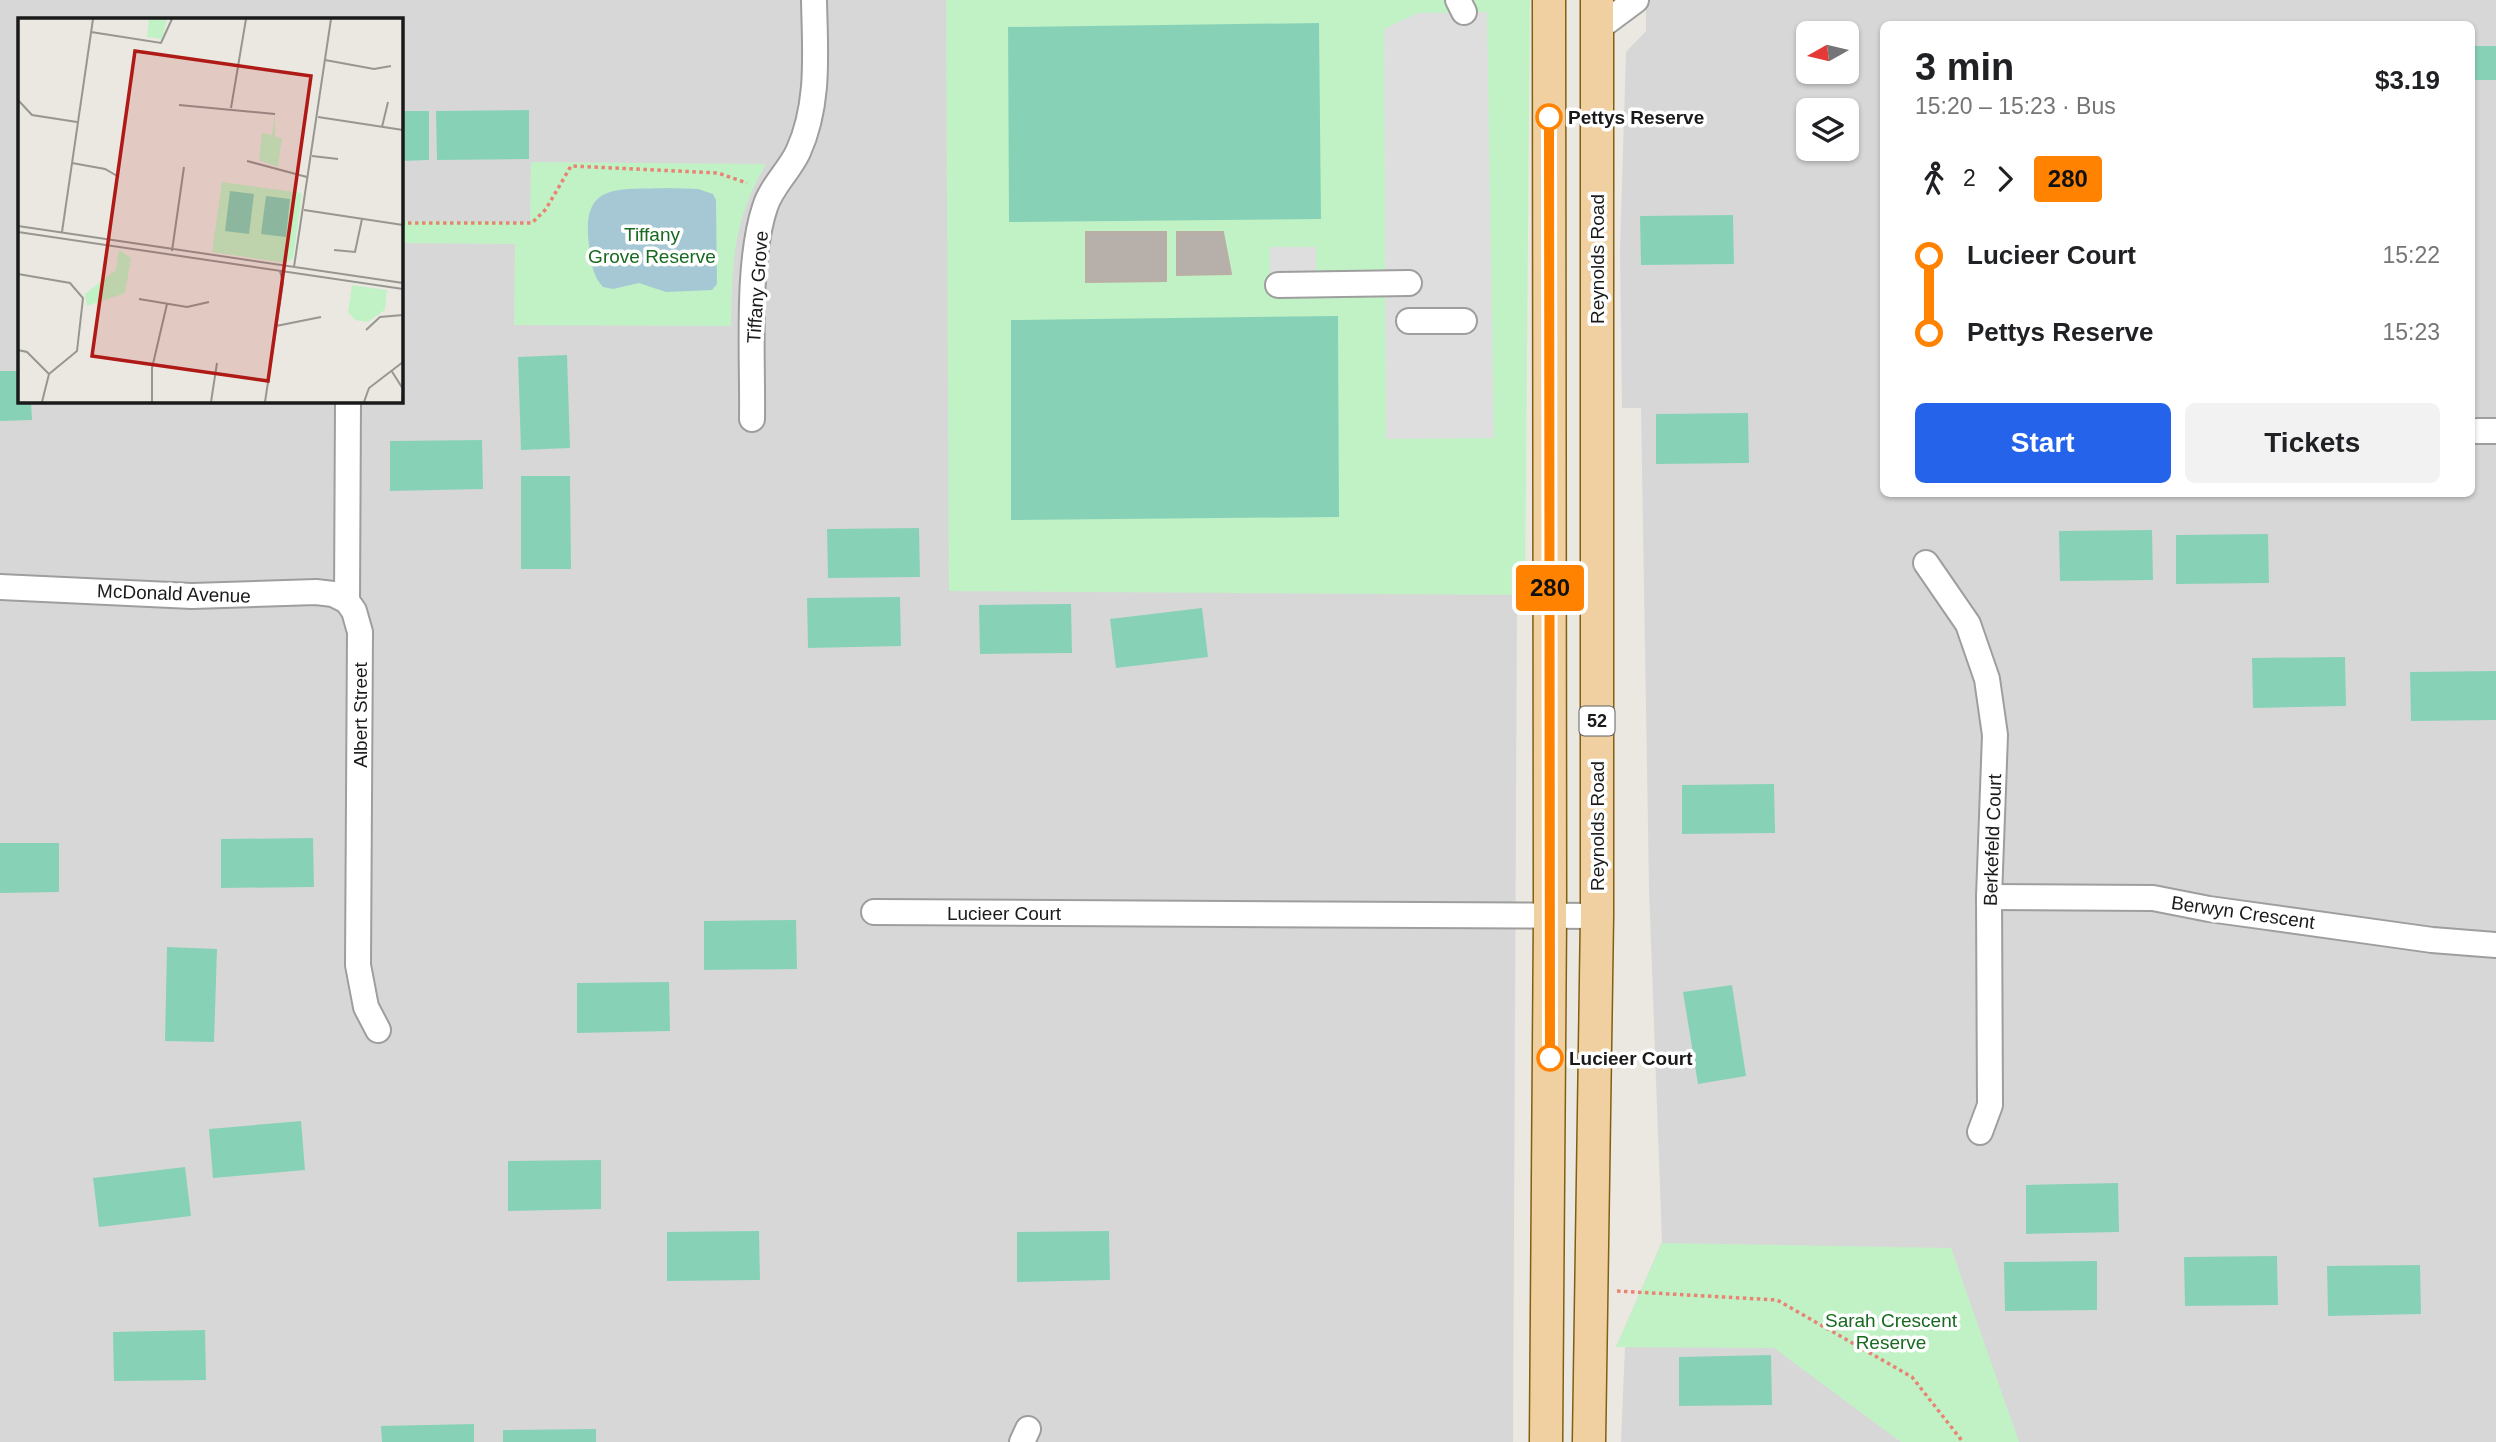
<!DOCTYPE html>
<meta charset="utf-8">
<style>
:root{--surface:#fff;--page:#f2f2f2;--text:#202124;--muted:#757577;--accent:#2563eb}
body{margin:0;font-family:Helvetica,sans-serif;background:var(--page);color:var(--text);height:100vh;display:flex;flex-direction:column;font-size:26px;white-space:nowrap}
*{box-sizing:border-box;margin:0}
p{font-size:23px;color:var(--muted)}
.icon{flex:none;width:38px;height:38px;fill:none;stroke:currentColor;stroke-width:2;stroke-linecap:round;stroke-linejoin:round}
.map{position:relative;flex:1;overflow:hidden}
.panel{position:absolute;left:1880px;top:21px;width:595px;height:476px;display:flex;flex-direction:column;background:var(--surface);border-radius:10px;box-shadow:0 2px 5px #0004}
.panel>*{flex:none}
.badge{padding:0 14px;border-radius:5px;font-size:24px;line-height:46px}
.needle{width:46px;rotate:262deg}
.buttons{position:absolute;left:1796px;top:21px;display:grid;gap:14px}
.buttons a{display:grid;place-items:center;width:63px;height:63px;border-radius:10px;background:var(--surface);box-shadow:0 2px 5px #0004;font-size:35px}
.map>.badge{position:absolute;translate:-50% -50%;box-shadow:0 0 0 4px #fff}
.legs{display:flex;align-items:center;gap:10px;height:77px;padding:0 35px;font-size:23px}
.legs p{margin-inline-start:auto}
.headline{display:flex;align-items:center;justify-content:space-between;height:119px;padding:0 35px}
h1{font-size:38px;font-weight:700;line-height:52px}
.button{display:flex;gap:14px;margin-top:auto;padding:14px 35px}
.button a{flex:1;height:80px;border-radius:10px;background:var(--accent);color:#fff;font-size:28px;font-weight:700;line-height:80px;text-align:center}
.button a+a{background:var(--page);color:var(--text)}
ul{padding:0 35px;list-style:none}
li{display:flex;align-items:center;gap:24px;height:77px;font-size:26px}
li i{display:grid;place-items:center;width:10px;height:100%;margin:0 9px;background:currentColor}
li i::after{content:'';width:18px;height:18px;margin:-9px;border:5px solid;border-radius:50%;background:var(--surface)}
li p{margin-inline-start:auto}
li:first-child i{background:linear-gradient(#0000 50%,currentColor 0)}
li:last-child i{background:linear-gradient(currentColor 50%,#0000 0)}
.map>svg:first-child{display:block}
.residential{fill:#d8d7d7;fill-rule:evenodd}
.park{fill:#c1f2c6}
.pitch{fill:#87d2b7}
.parking{fill:#dedede}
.water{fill:#a6c8d4}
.building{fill:#b7b0aa;stroke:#bbafa5;stroke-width:2}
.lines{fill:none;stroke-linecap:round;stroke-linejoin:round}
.minor-casing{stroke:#9e9e9e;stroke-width:28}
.major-casing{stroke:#815f10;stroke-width:35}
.path{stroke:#e98374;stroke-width:3.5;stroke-dasharray:3.5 3.5;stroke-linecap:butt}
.minor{stroke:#fff;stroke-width:24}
.major{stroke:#f0d0a1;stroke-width:32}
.line-1-casing{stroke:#fff;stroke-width:16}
.line-1{stroke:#ff8200;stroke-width:10}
.stop-1-dot{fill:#fff;stroke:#ff8200;stroke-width:3.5}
.labels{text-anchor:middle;stroke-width:7;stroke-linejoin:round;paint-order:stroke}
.shield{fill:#fff;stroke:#5f5f5f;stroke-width:2}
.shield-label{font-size:18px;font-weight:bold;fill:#1a1a1a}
.stop-label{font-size:19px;font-weight:bold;fill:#1a1a1a;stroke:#fff;text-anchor:start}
.park-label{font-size:19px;fill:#176a20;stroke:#fff}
.street-label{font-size:19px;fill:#1a1a1a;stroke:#fff}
.inset-road{fill:none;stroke:#979691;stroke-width:2}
.view{fill:#af1a16;fill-opacity:0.15;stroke:#af1a16;stroke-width:3.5}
.inset-edge{fill:none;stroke:#1a1a1a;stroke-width:3.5}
</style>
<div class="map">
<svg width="2496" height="1442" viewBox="0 0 2496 1442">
<rect width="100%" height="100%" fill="#ebe8e1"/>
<g class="residential">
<path d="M0,0h1508l9,595 -4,847h-1513zM19,19h382v382h-382z"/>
<path d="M1646,0h850v1442h-875l4,-95h-9l46,-105 -13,-353 -8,-481h-19l-2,-158 6,-198 20,-21zM1883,24h588v470h-588zM1808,33h38v39h-38zM1808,110h38v39h-38z"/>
</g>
<g class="park">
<path d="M946,0h584l-5,595 -576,-4z"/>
<path d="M531,162l235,2c-33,56 -34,99 -35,162l-217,-1 1,-81 -114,-1v-22l129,1z"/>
<path d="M1662,1243l289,5 68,194h-118l-127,-94 -158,-1z"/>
</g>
<g class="pitch">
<path d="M1319,23l2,196 -312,3 -1,-195z"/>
<rect x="2471" y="46" width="25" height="34"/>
<path d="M529,110v49l-92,1 -1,-49z"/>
<path d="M401,111h28v49l-28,1z"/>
<path d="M1733,215l1,49 -93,1 -1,-49z"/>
<path d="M1338,316l1,201 -328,3v-200z"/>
<path d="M567,355l3,93 -49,2 -3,-93z"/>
<path d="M0,371h19v30h12l1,19 -32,1z"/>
<path d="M1748,413l1,50 -93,1v-50z"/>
<path d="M482,440l1,49 -93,2v-50z"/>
<path d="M521,476h49l1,93h-50z"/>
<path d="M919,528l1,49 -92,1 -1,-49z"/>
<path d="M2152,530l1,50 -93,1 -1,-50z"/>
<path d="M2268,534l1,49 -93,1v-49z"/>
<path d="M900,597l1,49 -93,2 -1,-50z"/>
<path d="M1071,604l1,49 -92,1 -1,-49z"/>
<path d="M1202,608l6,49 -92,11 -6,-49z"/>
<path d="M2345,657l1,49 -93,2 -1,-50z"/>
<path d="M2496,671v49l-85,1 -1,-49z"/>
<path d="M1774,784l1,49 -93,1v-49z"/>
<path d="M313,838l1,49 -93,1v-49z"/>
<path d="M0,843h59v49l-59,1z"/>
<path d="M796,920l1,49 -93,1v-49z"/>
<path d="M167,947l50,2 -3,93 -49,-1z"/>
<path d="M669,982l1,49 -93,2v-50z"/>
<path d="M1732,985l14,91 -48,8 -15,-92z"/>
<path d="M301,1121l4,49 -92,8 -4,-49z"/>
<path d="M601,1160v49l-93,2v-50z"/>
<path d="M185,1167l6,49 -92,11 -6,-49z"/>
<path d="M2118,1183l1,49 -93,2v-49z"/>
<path d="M759,1231l1,49 -93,1v-49z"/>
<path d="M1109,1231l1,49 -93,2v-50z"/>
<path d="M2277,1256l1,49 -93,1 -1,-49z"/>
<path d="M2097,1261v49l-92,1 -1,-49z"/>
<path d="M2420,1265l1,49 -93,2 -1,-50z"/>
<path d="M205,1330l1,50 -92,1 -1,-49z"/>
<path d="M1771,1355l1,50 -93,1v-49z"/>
<path d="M474,1424v18h-92l-1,-16z"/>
<path d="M596,1429v13h-93v-12z"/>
</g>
<g class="parking">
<path d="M1487,12l7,426 -108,1 -2,-410 34,-16z"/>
<rect x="1270" y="247" width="46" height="44"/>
</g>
<path class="water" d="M667,188l31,1 15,5 3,6 1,84 -5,6 -46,2 -27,-9 -26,6 -10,-2c-11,-12 -12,-26 -14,-42 -8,-64 29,-55 78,-57z"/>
<g class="building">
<path d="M1086,232h80v49l-80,1z"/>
<path d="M1177,232h46l8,42 -54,1z"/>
</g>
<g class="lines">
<defs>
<g id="minor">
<path d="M1458,0l6,12"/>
<path d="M1597,29l39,-29"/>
<path d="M1278,285l131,-2"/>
<path d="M1409,321h55"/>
<path d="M348,401l-1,200 7,10 6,21 -2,333 8,42 12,23"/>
<path d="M752,419c1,-62 -6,-155 13,-212 6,-20 24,-36 33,-55 22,-48 17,-100 16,-152"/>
<path d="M2471,431h25"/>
<path d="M1926,563l42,61 19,55 8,56 -6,162 1,208 -10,27"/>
<path d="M0,587l192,9 124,-4 17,2 14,7"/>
<path d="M1989,897l164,1 56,11 223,31 64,5"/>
<path d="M874,912l723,4"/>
<path d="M1022,1442l6,-13"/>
</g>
<g id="major">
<path d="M1546,1442l4,-524 -1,-918"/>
<path d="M1589,1442l8,-526v-916"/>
</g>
</defs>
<use href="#minor" class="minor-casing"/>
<use href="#major" class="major-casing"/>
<g class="path">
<path d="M401,223h131l14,-14 25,-43 147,7 29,10"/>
<path d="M1617,1291l160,9 135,77 51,65"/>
</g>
<use href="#minor" class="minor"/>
<use href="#major" class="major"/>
</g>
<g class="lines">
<defs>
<path id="line-1" d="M1549,117l1,941"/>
</defs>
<use href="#line-1" class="line-1-casing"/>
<use href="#line-1" class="line-1"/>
</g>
<g class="stop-1-dot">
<circle cx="1549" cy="117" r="12"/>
<circle cx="1550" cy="1058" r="12"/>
</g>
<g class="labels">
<rect class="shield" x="1579.5" y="706.5" width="35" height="29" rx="5"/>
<g class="shield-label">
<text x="1597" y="727">52</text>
</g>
<g class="stop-label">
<text x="1568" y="124">Pettys Reserve</text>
<text x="1569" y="1065">Lucieer Court</text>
</g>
<g class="park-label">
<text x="652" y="241">Tiffany<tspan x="652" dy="22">Grove Reserve</tspan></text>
<text x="1891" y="1327">Sarah Crescent<tspan x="1891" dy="22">Reserve</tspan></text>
</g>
<g class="street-label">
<text transform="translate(1597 259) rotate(-90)" y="7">Reynolds Road</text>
<text transform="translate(757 287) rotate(-86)" y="7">Tiffany Grove</text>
<text transform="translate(174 593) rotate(2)" y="7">McDonald Avenue</text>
<text transform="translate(360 715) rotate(-90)" y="7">Albert Street</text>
<text transform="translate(1597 826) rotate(-90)" y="7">Reynolds Road</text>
<text transform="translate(1992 840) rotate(-88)" y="7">Berkefeld Court</text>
<text transform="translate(2243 912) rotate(8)" y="7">Berwyn Crescent</text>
<text x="1004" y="920">Lucieer Court</text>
</g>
</g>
<g transform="translate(18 18)">
<rect width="385" height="385" fill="#ebe8e1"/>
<path d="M131,1h18l-5,20 -15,-2zM257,95v24l7,1 -4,29 -19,-7 3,-27 10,2zM204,164l80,11 -9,65 -7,5 -74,-11zM101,232l12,8 -6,35 -38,13 -2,-12 31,-24zM334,267l35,5 -2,20 -17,12 -13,-2 -7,-8z" fill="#c1f2c6"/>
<path d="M212,173l24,3 -5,40 -24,-3zM248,178l24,3 -4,38 -25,-3z" fill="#87d2b7"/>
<path class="inset-road" d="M73,14l70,11 11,-24M307,42l49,9 17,-3M0,82l14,15 45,7M161,87l96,9M213,90l15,-89M300,99l85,13M364,109l6,-25M294,138l26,3M229,143l60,16M54,145l33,6 14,8M286,192l99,15M0,208l385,57M0,214l385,57M44,214l31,-213M316,232l21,2 7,-33M154,233l12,-84M276,249l37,-248M0,256l52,9 13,15 -6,53 -28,23 -7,28M121,281l48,8 22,-5M258,308l45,-9M348,312l14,-13 23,-2M0,332l9,2 22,22M373,352l12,19 -1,13M134,384v-34l15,-64M193,384l6,-39M247,384l18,-120 -3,-11M346,384l5,-14 34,-26"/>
<path class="view" d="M117,33l176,25 -43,305 -176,-25z"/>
<rect width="385" height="385" class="inset-edge"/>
</g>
</svg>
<div class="buttons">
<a><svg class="needle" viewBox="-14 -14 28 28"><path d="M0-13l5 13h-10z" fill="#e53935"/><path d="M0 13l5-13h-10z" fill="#757577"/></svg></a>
<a><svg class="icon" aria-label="layers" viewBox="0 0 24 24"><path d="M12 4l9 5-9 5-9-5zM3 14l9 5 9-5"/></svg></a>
</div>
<b class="badge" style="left:1550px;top:588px;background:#ff8200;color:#111">280</b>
<section class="panel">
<div class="headline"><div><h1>3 min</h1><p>15:20 – 15:23 · Bus</p></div><b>$3.19</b></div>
<div class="legs"><svg class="icon" aria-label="walk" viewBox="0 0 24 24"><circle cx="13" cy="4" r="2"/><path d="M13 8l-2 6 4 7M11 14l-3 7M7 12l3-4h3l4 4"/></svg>2<svg class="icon" aria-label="forward" viewBox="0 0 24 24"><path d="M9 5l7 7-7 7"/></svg><b class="badge" style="background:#ff8200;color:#111">280</b></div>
<ul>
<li><i style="color:#ff8200"></i><b>Lucieer Court</b><p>15:22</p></li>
<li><i style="color:#ff8200"></i><b>Pettys Reserve</b><p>15:23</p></li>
</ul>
<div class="button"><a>Start</a><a>Tickets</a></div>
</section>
</div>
